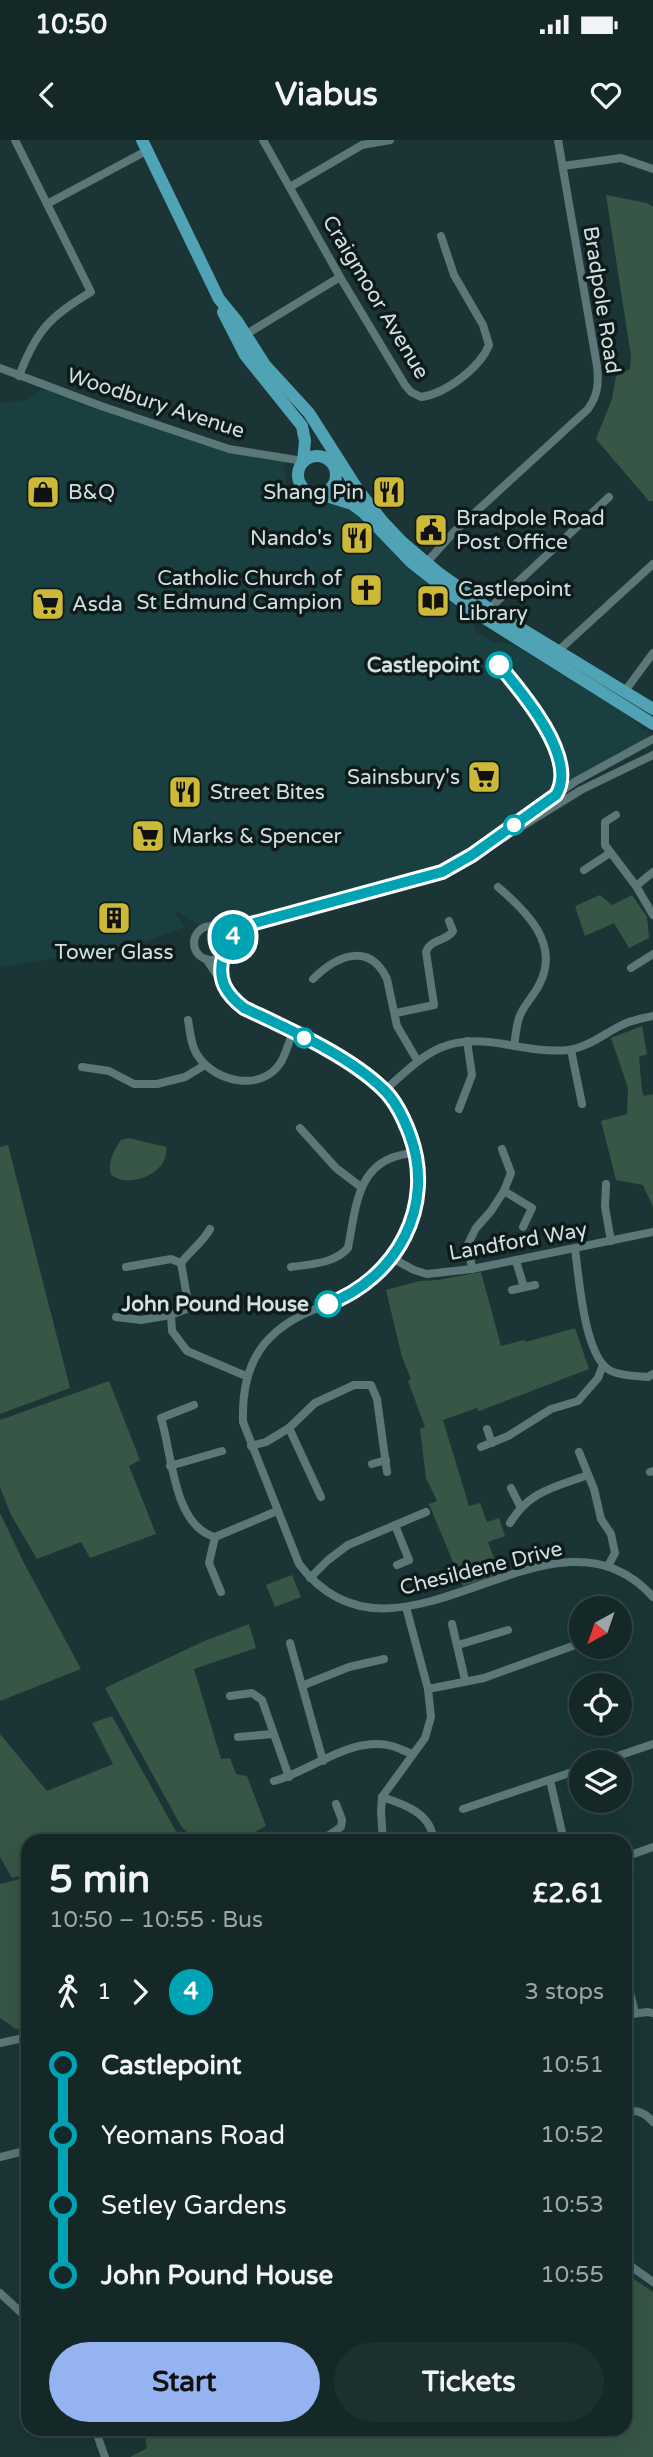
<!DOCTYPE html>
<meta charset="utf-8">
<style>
:root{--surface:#142828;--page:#1d3030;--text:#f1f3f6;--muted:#9da6a8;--line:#334445;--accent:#95b2f1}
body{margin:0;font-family:"Varela Round",sans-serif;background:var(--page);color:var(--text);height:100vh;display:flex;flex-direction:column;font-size:26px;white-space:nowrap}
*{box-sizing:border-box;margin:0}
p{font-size:23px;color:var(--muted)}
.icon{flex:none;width:38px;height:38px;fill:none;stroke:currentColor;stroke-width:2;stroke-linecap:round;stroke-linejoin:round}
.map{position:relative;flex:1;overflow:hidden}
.side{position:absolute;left:21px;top:1694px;width:611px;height:602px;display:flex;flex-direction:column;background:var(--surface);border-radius:21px;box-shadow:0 7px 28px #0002,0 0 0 2px var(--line)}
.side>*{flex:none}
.badge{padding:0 14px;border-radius:23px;font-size:24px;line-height:46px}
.needle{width:46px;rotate:220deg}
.tools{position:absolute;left:569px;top:1456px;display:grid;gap:14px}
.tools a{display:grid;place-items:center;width:63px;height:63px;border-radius:50%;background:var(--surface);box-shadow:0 7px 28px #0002,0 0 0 2px var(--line);font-size:35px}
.map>.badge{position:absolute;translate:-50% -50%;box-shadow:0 0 0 4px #fff}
.legs{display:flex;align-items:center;gap:10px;height:77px;padding:0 28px;font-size:23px}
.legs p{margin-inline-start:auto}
.summary{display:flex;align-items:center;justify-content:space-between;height:119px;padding:0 28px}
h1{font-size:38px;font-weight:800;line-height:52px}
.cta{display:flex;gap:14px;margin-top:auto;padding:14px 28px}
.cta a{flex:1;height:80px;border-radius:42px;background:var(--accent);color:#111;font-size:28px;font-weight:800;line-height:80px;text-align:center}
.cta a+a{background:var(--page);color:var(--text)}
ul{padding:0 28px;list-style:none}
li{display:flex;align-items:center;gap:24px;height:70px;font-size:26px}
li i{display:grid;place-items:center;width:10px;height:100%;margin:0 9px;background:currentColor}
li i::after{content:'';width:18px;height:18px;margin:-9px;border:5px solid;border-radius:50%;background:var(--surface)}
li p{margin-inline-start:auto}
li:first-child i{background:linear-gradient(#0000 50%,currentColor 0)}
li:last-child i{background:linear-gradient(currentColor 50%,#0000 0)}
.status{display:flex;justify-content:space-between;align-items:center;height:49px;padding:0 35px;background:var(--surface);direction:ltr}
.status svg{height:19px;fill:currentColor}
header{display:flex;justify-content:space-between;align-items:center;height:91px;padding:0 28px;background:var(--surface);font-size:32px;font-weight:800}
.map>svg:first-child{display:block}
.built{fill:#1a3f40}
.green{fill:#375645}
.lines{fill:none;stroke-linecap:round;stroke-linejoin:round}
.street{stroke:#5b7778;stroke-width:8}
.primary{stroke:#50a3b5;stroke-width:12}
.line-1-casing{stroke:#fff;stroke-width:16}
.line-1{stroke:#00a3b4;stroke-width:10}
.stop-1-dot{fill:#fff;stroke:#00a3b4;stroke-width:3.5}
.labels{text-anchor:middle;stroke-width:7;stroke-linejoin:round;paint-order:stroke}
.street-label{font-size:21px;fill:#d1e0e0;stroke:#0f1a1b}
.poi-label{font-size:21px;fill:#d1e0e0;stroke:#0f1a1b;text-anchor:start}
.stop-label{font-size:21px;font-weight:bold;fill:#d1e0e0;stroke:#0f1a1b;text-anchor:end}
</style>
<div class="status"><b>10:50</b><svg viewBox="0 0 49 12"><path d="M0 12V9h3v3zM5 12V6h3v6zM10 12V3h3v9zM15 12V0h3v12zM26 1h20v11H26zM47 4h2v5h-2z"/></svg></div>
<header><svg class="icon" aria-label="back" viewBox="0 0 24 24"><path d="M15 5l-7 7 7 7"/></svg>Viabus<svg class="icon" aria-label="heart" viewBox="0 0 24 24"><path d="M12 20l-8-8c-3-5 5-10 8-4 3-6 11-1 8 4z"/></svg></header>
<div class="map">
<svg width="653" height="2317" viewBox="0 0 653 2317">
<rect width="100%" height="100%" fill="#1b3536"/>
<path class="built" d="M47,245l182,64 55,8 1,22 8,21 4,2h33l23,9 9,6 36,41 55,46 20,20 3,8 18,11 8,-1 19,7 110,68 10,9 1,5 6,-1 1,3 -10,13 -83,49 -84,60 -31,17 -106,30 -117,25h-15l-30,-17 12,17 -45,17 -140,23v-564l26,-3z"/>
<g class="green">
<path d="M606,55l41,8 6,4v294h-4l-53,-62 16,-40 4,-23 14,-7 1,-13z"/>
<path d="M600,755l12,10 20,-10 15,22 2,21 -20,10 -15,-25 -29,13 -10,-30z"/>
<path d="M642,886l5,28 -8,3 3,34 2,5 9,-2v113l-10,-22 -27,-5 -15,-59 26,-7 1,-26 -17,-50z"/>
<path d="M129,998l37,9c4,26 -36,42 -55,28 -4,-13 3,-25 10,-35z"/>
<path d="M8,1005l62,243 -70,26v-267z"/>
<path d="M481,1132l20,74 23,-6 2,2 49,-14 14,41 -110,42 -2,-3 -34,12 26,86 11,-3 7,19 12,-4 6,18 -17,6 12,32 -37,12 -34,-82 8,-3 -11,-23 -6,-49 5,-2 -17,-46 3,-2 -9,-22 -16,-67 33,-9 19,-1z"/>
<path d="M109,1241l31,79 -11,6 27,68 -66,24 -9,-16 -44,17 -26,-44 -11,-28v-67z"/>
<path d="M0,1373l25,52 56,104 -81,32z"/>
<path d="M292,1435l9,22 -26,10 -9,-22z"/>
<path d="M249,1484l7,24 -62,21 27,90 9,-1 6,16 11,2 19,50 -15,8 3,7h-59l-14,-15 -76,-138 97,-46z"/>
<path d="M112,1576l66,119 -23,6h-127v33l-16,4 -12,-21v-123l47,57 66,-27 -21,-41z"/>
<path d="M28,1737v150l-12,2 -16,-11v-134z"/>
<path d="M625,2133l28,19v165h-523l17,-9 -3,-19h481z"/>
</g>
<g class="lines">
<g class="street">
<path d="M15,0l76,152c-41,24 -55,39 -72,84"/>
<path d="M263,0l77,137 65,108 6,7 10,5c24,-3 59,-29 68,-52l-6,-20 -29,-50 -13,-39"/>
<path d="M563,26l58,-8 32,11"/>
<path d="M290,47l72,-42 28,-5"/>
<path d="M47,64l101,-54"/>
<path d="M245,195l95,-58"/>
<path d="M0,228l101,38 128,43 74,12"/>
<path d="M426,423l29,-32 133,-122c10,-14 11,-26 9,-43l-39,-226"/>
<path d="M489,469l120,-112"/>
<path d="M558,511l95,-87"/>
<path d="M625,551l28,-38"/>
<path d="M616,675l-11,7v23l31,41 17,29"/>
<path d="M514,685l62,-44 77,-42"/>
<path d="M584,730l26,-17"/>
<path d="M636,746l17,-14"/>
<path d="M498,747c28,24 63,57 41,98 -5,10 -13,18 -18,28 -5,10 -5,22 -7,33"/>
<circle cx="211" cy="803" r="17"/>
<path d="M218,787l33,-3 190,-52 43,-22 97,-60 72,-35"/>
<path d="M228,801l20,-15"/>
<path d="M206,819c13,17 20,35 38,49 38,19 114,52 141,83 50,56 40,142 -15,191 -14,12 -35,19 -52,26 -55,21 -77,56 -75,114l56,142c99,131 253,-81 354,33"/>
<path d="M631,828l22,-14"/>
<path d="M313,839c23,-23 56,-38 74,0l10,47 20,34"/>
<path d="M396,873l38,-8 -8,-53c5,-14 20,-10 27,-21l-4,-10"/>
<path d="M188,880c2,11 3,27 10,36 17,26 64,37 83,6 5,-9 8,-20 12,-30"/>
<path d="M571,910l11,54"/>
<path d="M82,927l27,4 25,13h23l28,-7 20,-12"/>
<path d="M385,950c41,-37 60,-57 119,-46 21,4 43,8 64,6 19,-2 37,-17 54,-25 9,-5 21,-7 31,-9"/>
<path d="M459,969l13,-34 -5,-34"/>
<path d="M300,988l36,40 25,19"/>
<path d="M606,1044l-1,23 6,34"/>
<path d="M504,1051l28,17 -9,19"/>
<path d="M210,1089c-7,13 -20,22 -29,34l8,45 -18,7 1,16 15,20 59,25"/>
<path d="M575,1109c4,28 9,109 36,122 10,5 26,5 37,6l5,-3"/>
<path d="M392,1118l22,12 13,4 45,-5 181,-37"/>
<path d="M516,1121l8,26"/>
<path d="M126,1127l45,-8 10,4"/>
<path d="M291,1127c19,-3 43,-3 57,-19 9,-47 10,-92 68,-95"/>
<path d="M472,1129l-4,-25 8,-16 15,-17 13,-20 7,-18 -9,-24"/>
<path d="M512,1150l23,-5"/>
<path d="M189,1168l39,1"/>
<path d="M116,1177l25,3 30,-5"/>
<path d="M194,1265l-33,13c11,34 12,108 54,119"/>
<path d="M289,1288l32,69"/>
<path d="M487,1289l5,14"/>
<path d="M251,1306l15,-4 23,-14 26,-25 39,-18h17l6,14 10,73"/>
<path d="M481,1307l27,-11 43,-27 27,-8 20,-23 5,-13"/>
<path d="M579,1312l15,37 7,30 10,15 4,19 -7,13"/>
<path d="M372,1324l14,-4"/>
<path d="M170,1326l52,-15"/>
<path d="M650,1332l3,-1"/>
<path d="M511,1348l9,18"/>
<path d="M510,1383c19,-32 45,-36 78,-48"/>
<path d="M395,1385l14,35 -12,5"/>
<path d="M310,1438l18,-18 20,-15 78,-33"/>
<path d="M221,1452l-12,-29 6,-26 62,-26"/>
<path d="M595,1459l12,9"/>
<path d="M452,1484l13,56"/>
<path d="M620,1489l9,-3"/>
<path d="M290,1503l33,118"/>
<path d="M458,1505l50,-15"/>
<path d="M304,1545l45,-18 35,-8"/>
<path d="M428,1549l56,-11 97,-35"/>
<path d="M230,1556l22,-3 10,7 27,77"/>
<path d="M238,1597l35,-3"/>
<path d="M600,1622l53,-18"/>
<path d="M550,1640l14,61"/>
<path d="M274,1641c37,-10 78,-46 118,-35 7,2 14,6 21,8"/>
<path d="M382,1657c22,7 51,17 51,44"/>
<path d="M463,1669l118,-40"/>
<path d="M320,1701l21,-14 1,-7 -6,-16"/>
<path d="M383,1701l-2,-30 1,-14 43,-59 6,-21 -3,-28 -22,-82"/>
<path d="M625,1717l28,-10"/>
<path d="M625,1832l10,41"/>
<path d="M625,1875l22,-3 6,1"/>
<path d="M0,1903l28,-6"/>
<path d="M625,1972c11,-3 20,0 28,10"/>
<path d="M0,2017l28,-7"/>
<path d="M625,2122l28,20"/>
<path d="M0,2153l28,26"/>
<path d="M95,2289l10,28"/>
</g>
<g class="primary">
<path d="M142,0l77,159 18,22 28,44 44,48 49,77 25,32 18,19 39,33 49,35 164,100"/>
<path d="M223,172l22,43 57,71 3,15 -2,20"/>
<circle cx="317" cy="335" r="19"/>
<path d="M320,354l32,10 12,9 47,49 62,49 180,113"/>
</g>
</g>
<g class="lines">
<defs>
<path id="line-1" d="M328,1164c69,-26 108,-98 82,-169 -6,-16 -15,-35 -27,-46 -35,-34 -95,-60 -139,-81 -18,-14 -27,-28 -21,-51 1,-6 4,-9 5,-16l23,-17 191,-52 30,-17 84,-60c23,-36 -34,-103 -57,-130"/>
</defs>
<use href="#line-1" class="line-1-casing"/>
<use href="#line-1" class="line-1"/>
</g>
<defs>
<symbol id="shop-square" viewBox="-11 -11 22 22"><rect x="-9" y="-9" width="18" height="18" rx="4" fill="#cdb938" stroke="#0f1a1b"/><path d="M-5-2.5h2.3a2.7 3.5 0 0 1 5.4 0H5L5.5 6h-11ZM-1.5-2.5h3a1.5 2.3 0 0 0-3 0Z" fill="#111"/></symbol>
<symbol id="restaurant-square" viewBox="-11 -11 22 22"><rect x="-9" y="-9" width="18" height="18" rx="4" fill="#cdb938" stroke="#0f1a1b"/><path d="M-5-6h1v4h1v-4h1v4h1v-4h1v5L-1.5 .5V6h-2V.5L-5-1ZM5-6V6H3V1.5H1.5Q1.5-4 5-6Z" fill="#111"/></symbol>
<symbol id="civic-square" viewBox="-11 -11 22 22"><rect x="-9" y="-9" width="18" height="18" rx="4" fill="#cdb938" stroke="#0f1a1b"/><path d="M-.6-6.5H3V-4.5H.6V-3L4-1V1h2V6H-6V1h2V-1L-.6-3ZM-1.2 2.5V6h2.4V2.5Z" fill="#111"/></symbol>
<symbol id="church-square" viewBox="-11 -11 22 22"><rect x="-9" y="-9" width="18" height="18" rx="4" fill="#cdb938" stroke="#0f1a1b"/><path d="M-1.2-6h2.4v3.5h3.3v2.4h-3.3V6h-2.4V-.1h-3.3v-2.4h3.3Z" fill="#111"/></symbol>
<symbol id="library-square" viewBox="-11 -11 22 22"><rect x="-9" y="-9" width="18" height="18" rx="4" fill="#cdb938" stroke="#0f1a1b"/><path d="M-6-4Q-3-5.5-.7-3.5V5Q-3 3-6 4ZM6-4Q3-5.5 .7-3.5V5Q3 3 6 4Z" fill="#111"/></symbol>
<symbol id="supermarket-square" viewBox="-11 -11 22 22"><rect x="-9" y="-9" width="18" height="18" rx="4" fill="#cdb938" stroke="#0f1a1b"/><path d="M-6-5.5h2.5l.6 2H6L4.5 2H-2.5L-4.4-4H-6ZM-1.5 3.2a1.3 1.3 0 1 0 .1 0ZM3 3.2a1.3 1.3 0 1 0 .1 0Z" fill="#111"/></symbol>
<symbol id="building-square" viewBox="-11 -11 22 22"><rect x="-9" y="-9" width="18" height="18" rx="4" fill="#cdb938" stroke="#0f1a1b"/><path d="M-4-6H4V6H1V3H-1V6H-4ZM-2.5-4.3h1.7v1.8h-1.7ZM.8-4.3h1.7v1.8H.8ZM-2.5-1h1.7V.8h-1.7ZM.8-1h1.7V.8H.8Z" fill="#111"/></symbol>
</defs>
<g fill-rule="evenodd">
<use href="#shop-square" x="24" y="333" width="38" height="38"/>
<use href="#restaurant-square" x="370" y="333" width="38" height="38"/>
<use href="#civic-square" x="412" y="371" width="38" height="38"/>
<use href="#restaurant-square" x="338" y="379" width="38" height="38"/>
<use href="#church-square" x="347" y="431" width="38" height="38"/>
<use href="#library-square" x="414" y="442" width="38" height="38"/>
<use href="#supermarket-square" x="29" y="445" width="38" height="38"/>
<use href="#supermarket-square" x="465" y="618" width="38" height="38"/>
<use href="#restaurant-square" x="166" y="633" width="38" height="38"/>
<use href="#supermarket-square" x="129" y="677" width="38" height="38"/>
<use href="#building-square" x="95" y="759" width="38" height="38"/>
</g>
<g class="stop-1-dot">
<circle cx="499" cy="525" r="12"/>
<circle cx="514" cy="685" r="9"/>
<circle cx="304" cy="898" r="9"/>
<circle cx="328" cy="1164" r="12"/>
</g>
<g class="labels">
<g class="street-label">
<text transform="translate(376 157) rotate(59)" y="7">Craigmoor Avenue</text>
<text transform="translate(602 160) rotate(81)" y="7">Bradpole Road</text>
<text transform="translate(156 263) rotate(18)" y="7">Woodbury Avenue</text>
<text transform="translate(518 1101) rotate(-10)" y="7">Landford Way</text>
<text transform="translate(481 1428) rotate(-14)" y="7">Chesildene Drive</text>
</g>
<g class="poi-label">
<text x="68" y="359">B&amp;Q</text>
<text x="364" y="359" text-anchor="end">Shang Pin</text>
<text x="456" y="385">Bradpole Road<tspan x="456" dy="24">Post Office</tspan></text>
<text x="332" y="405" text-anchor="end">Nando's</text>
<text x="342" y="445" text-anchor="end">Catholic Church of<tspan x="342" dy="24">St Edmund Campion</tspan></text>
<text x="458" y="456">Castlepoint<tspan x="458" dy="24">Library</tspan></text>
<text x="72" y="471">Asda</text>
<text x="460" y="644" text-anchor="end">Sainsbury's</text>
<text x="210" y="659">Street Bites</text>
<text x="172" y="703">Marks &amp; Spencer</text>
<text x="114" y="819" text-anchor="middle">Tower Glass</text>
</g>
<g class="stop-label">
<text x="480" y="532">Castlepoint</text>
<text x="309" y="1171">John Pound House</text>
</g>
</g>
</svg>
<div class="tools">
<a><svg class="needle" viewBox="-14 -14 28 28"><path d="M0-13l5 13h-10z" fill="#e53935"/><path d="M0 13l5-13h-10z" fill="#9da6a8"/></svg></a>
<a><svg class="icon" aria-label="locate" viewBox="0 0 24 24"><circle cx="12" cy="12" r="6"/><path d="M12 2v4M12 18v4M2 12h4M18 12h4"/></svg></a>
<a><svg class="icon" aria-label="layers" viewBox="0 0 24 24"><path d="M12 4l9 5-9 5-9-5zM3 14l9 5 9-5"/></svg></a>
</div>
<b class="badge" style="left:233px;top:797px;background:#00a3b4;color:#fff">4</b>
<section class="side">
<div class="summary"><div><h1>5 min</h1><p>10:50 – 10:55 · Bus</p></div><b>£2.61</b></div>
<div class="legs"><svg class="icon" aria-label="walk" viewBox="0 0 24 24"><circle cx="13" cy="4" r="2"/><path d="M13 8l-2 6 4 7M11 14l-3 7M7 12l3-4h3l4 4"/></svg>1<svg class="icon" aria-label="forward" viewBox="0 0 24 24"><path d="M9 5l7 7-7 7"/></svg><b class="badge" style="background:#00a3b4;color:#fff">4</b><p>3 stops</p></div>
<ul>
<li><i style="color:#00a3b4"></i><b>Castlepoint</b><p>10:51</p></li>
<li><i style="color:#00a3b4"></i><span>Yeomans Road</span><p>10:52</p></li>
<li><i style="color:#00a3b4"></i><span>Setley Gardens</span><p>10:53</p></li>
<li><i style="color:#00a3b4"></i><b>John Pound House</b><p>10:55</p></li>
</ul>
<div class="cta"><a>Start</a><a>Tickets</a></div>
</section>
</div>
